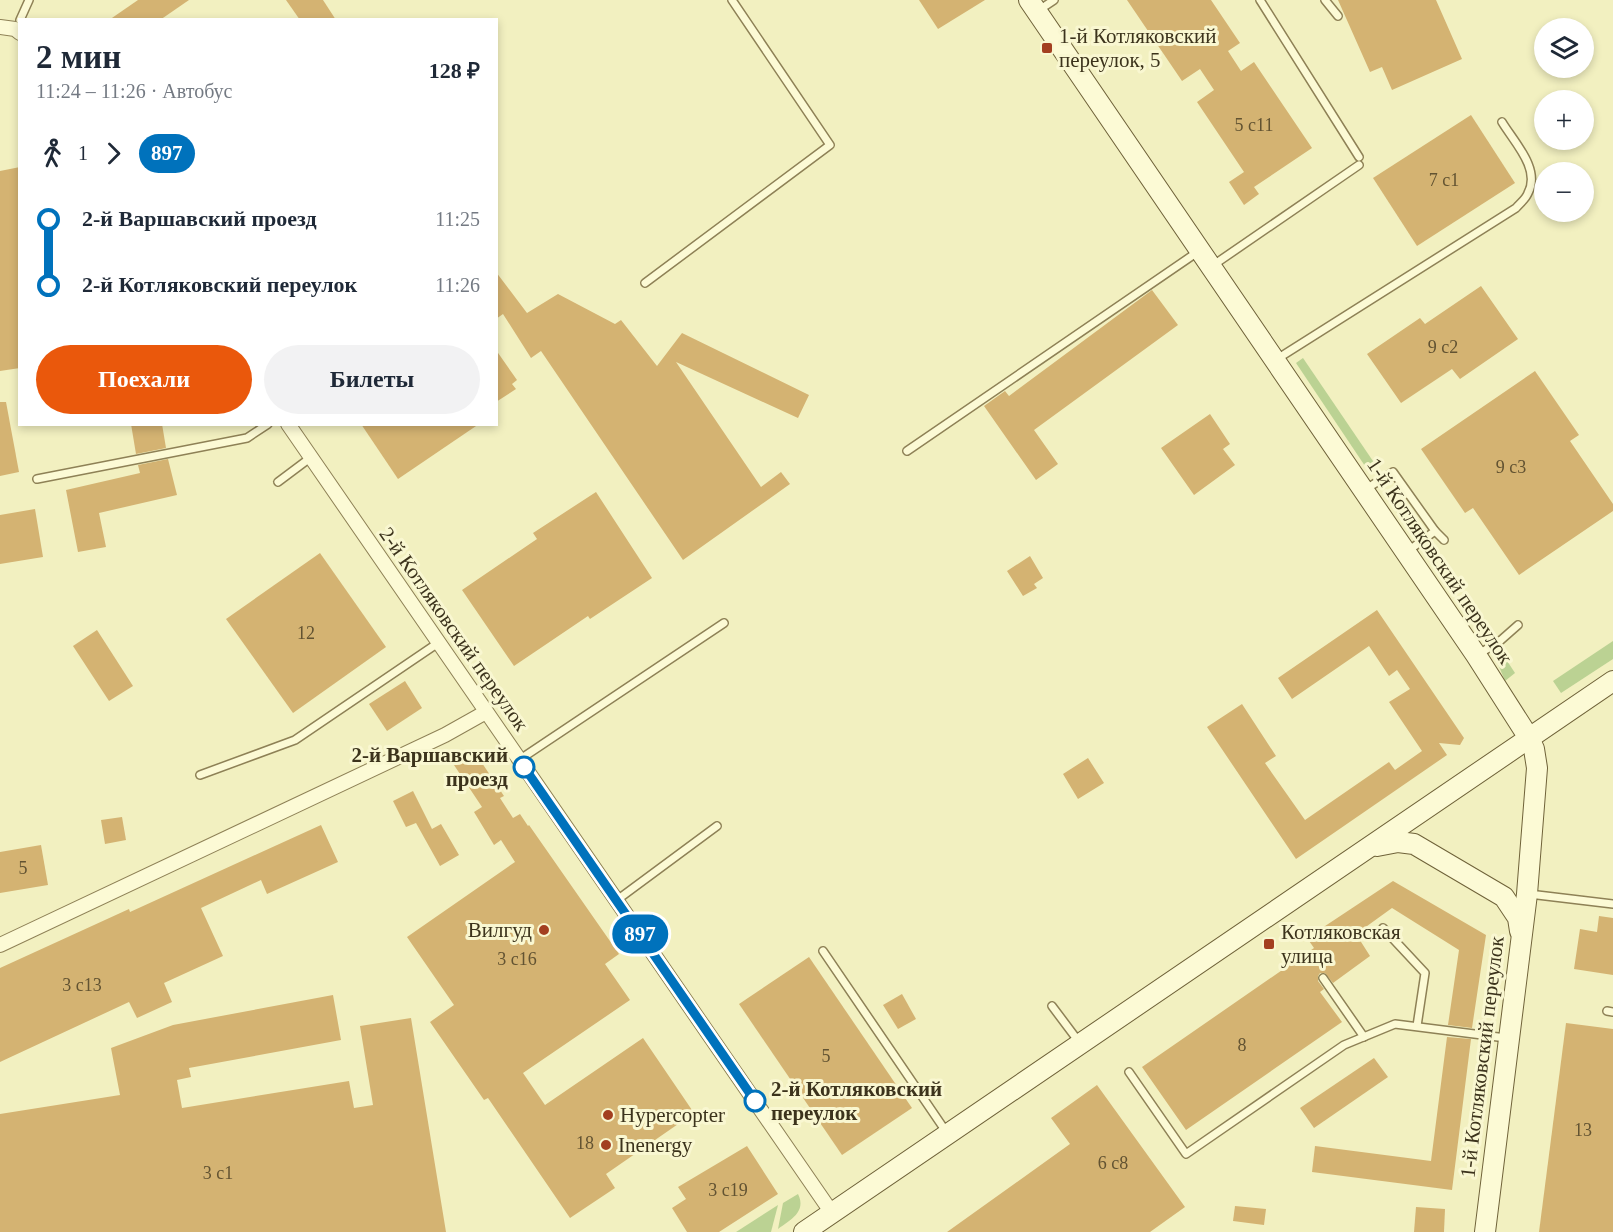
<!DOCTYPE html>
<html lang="ru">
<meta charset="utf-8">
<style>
:root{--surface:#fff;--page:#f2f2f3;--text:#1f2937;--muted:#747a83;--accent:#ea580c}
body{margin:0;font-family:Georgia,serif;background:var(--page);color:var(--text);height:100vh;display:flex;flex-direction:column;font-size:22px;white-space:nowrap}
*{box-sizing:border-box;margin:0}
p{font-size:20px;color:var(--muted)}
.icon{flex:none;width:33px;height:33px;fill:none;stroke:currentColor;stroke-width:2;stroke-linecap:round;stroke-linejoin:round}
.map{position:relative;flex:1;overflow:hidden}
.drawer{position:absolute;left:18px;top:18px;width:480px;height:408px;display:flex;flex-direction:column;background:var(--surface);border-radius:0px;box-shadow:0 3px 9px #0003}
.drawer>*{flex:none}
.badge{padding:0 12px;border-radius:20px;font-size:21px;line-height:39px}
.fabs{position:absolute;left:1534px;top:18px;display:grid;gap:12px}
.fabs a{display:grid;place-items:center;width:60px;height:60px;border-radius:50%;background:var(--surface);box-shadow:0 3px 9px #0003;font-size:30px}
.map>.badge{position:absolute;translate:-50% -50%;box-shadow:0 0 0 3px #fff}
.legs{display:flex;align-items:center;gap:9px;height:66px;padding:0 18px;font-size:20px}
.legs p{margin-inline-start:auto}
.headline{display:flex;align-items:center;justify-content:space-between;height:102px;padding:0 18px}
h1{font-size:33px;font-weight:700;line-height:45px}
.button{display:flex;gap:12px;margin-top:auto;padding:12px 18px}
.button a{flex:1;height:69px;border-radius:36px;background:var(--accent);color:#fff;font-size:24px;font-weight:700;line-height:69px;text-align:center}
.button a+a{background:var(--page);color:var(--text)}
ul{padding:0 18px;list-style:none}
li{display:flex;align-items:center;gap:21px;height:66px;font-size:22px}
li i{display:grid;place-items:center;width:9px;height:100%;margin:0 8px;background:currentColor}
li i::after{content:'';width:15px;height:15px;margin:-8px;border:4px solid;border-radius:50%;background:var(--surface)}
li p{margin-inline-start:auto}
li:first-child i{background:linear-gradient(#0000 50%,currentColor 0)}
li:last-child i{background:linear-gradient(currentColor 50%,#0000 0)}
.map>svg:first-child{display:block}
.green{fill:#bbd293}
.building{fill:#d4b372}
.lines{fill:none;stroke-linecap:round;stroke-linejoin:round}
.lane-casing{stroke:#8e8156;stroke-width:10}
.street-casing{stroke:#8e8156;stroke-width:16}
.secondary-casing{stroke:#6f6239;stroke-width:22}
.lane{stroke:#fcfad5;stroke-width:7}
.street{stroke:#fcfad5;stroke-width:14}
.secondary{stroke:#fcfad5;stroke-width:20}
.line-1-casing{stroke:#fff;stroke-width:14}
.line-1{stroke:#0072bc;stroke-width:9}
.poi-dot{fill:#a33f20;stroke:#f9f7d1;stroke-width:2}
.stop-1-dot{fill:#fff;stroke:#0072bc;stroke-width:3}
.labels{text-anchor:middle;stroke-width:6;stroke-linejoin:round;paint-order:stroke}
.number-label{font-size:18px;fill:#625332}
.poi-label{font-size:21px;fill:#3c331c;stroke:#f9f7d1;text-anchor:start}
.street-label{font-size:21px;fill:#3c331c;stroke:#f9f7d1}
.stop-label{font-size:21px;font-weight:bold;fill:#3c331c;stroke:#f9f7d1;text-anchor:end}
</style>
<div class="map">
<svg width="1613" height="1232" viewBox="0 0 1613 1232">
<rect width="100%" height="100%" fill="#f2f0c0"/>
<g class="green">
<path d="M1303,358l74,109 -8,5 -73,-109z"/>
<path d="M1390,490l26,38 -6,4 -26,-38z"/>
<path d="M1613,641v18l-52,34 -8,-12z"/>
<path d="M1498,647l17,26 -10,8 -12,-29z"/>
<path d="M798,1194c9,18 -8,26 -20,35l5,-26z"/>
<path d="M778,1205l-7,27h-35z"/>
</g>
<g class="building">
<path d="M138,0h51l-29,20h-51z"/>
<path d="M286,0h37l13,20h-36z"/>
<path d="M919,0h66l-47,29z"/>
<path d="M1127,0h84l29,43 -12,8 13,20 13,-9 58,86 -58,39 5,7 -15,11 -15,-23 15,-10 -47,-70 17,-12 -14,-21 -18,12z"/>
<path d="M1338,0h98l26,59 -70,31 -10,-23 -12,5z"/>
<path d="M1471,115l44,68 -98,63 -44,-68z"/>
<path d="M20,167v201l-20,3v-200z"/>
<path d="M496,272l31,41 31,-19 57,30 6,-4 36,46 25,-33 127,62 -11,23 -122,-56 85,125 20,-15 9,12 -107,76 -142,-209 -10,7 -28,-44 -7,5z"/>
<path d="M1481,286l37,53 -58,40 -8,-10 -51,34 -34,-49 53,-36 5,6z"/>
<path d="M1152,290l26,35 -144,105 24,34 -22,16 -52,-74 21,-15 4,5z"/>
<path d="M496,350l21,30 -5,4 4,5 -20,13z"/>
<path d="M1535,371l44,64 -9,6 43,63v7l-94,64 -46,-67 -8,5 -44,-64z"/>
<path d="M0,402h6l13,70 -19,4z"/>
<path d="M1210,414l20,30 -7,5 12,16 -41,30 -33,-47z"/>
<path d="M131,424h31l4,24 -30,6z"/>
<path d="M361,424h118l-81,55z"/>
<path d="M168,459l9,36 -78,18 7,34 -28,5 -12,-62 74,-17 -2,-8z"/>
<path d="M596,492l56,86 -62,41 -2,-3 -74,50 -52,-76 75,-51 -4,-6z"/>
<path d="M35,509l8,48 -43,7v-49z"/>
<path d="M320,553l66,94 -93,66 -67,-94z"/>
<path d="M1030,556l13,22 -9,6 3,4 -14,8 -16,-25z"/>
<path d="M1377,610l87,128 -4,7 -21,-2 8,12 -151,104 -89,-132 35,-23 34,52 -11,7 40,57 84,-58 6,8 27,-19 -33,-49 21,-13 -13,-19 -8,6 -20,-30 -77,53 -14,-21z"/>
<path d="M97,630l36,56 -24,15 -36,-55z"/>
<path d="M405,681l17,27 -35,23 -18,-27z"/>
<path d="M474,751l30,45 -4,2 13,20 7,-4 8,12 1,-1 90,129 -14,10 25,36 -107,73 22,32 98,-67 51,75 -88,61 9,14 -45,30 -82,-120 -4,2 -54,-78 24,-17 -47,-68 108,-75 -14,-22 -7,5 -20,-33 8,-5 -28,-42z"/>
<path d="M1088,758l16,25 -26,16 -15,-25z"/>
<path d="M413,791l19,38 9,-5 18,31 -19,11 -24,-43 -10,4 -13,-26z"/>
<path d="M122,817l4,23 -21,4 -4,-24z"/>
<path d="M321,825l17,37 -71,32 -6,-14 -60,28 22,48 -59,27 8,19 -35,16 -8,-16 -129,60v-94l129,-59 1,3z"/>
<path d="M41,845l7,40 -48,8v-41z"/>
<path d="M1393,881l93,54 -14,93 -24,-3 11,-75 -67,-42 -36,26 14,22 -37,27 -8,-10h-5l-2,3v5l6,8 -4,3 22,30 -156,108 -44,-63 172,-119 -7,-10z"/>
<path d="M1599,916l14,2v57l-39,-6 6,-40 17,3z"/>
<path d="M809,957l103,151 -70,47 -103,-151z"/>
<path d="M902,994l14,25 -18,10 -15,-24z"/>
<path d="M333,995l8,45 -152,28 2,9 -14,3 5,28 167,-27 5,27 19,-3 -13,-79 51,-8 35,214h-446v-118l120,-19 -9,-47 62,-23z"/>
<path d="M1566,1023l47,6v203h-74z"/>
<path d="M1447,1037l24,2 -19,151 -140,-18 3,-26 116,15z"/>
<path d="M1374,1058l14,19 -74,51 -14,-20z"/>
<path d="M1097,1085l88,122 -35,25h-203l123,-88 -19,-26z"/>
<path d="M747,1146l31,48 -59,38h-32l-15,-24 14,-9 -8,-12z"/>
<path d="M1235,1206l31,3 -2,16 -31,-4z"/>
<path d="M1416,1207l29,2 -1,23h-30z"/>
</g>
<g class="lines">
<defs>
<g id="lane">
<path d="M1260,0l99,157"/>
<path d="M1325,0l13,16"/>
<path d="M1039,10l15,-10"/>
<path d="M20,20l9,-20"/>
<path d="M1212,266l147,-101"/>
<path d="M645,283l185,-138 -98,-145"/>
<path d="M1277,359l239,-151c4,-5 10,-9 12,-15 13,-24 -14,-51 -26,-71"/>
<path d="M907,451l292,-200"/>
<path d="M37,479l210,-41 21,-14"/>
<path d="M278,482l32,-24"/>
<path d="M1366,489l27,-17 42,59 -27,20"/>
<path d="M1435,531l9,9"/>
<path d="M1479,654l22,-14 17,-15"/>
<path d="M519,760l205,-137"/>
<path d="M200,775l95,-35 143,-97"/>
<path d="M1529,894l84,10"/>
<path d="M617,900l100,-74"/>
<path d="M1383,928l42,45 -8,53"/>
<path d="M823,951l124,182"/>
<path d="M1323,978l41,59"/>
<path d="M1052,1006l27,36"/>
<path d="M1607,1011l6,1"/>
<path d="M1129,1072l57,82 158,-109 51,-21 111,14"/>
</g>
<g id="street">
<path d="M0,27l15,2 5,4"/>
<path d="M288,424l544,789"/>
<path d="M0,945l445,-210 41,-23"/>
</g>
<g id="secondary">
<path d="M1029,0l447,655 53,83 5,11 3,19 -10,126 -42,338"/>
<path d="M1377,846l21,-4 16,2 90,53 14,21 2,13"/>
<path d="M804,1232l809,-551"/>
</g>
</defs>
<use href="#lane" class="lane-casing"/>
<use href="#street" class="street-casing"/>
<use href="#secondary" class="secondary-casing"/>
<use href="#lane" class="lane"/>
<use href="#street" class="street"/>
<use href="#secondary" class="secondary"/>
</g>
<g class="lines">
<defs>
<path id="line-1" d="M524,767l231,334"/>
</defs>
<use href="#line-1" class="line-1-casing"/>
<use href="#line-1" class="line-1"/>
</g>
<g class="poi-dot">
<rect x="1041" y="42" width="12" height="12" rx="3"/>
<circle cx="544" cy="930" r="6"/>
<rect x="1263" y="938" width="12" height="12" rx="3"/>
<circle cx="608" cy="1115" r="6"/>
<circle cx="606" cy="1145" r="6"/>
</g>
<g class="stop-1-dot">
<circle cx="524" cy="767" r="10"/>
<circle cx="755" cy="1101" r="10"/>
</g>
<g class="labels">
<g class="number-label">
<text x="1254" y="131">5 с11</text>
<text x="1444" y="186">7 с1</text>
<text x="1443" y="353">9 с2</text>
<text x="1511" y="473">9 с3</text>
<text x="306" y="639">12</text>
<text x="23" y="874">5</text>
<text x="517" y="965">3 с16</text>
<text x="82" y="991">3 с13</text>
<text x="1242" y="1051">8</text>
<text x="826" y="1062">5</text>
<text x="1583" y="1136">13</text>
<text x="585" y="1149">18</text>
<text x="1113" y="1169">6 с8</text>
<text x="218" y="1179">3 с1</text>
<text x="728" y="1196">3 с19</text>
</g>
<g class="poi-label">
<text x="1059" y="43">1-й Котляковский<tspan x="1059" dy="24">переулок, 5</tspan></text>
<text x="532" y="937" text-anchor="end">Вилгуд</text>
<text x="1281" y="939">Котляковская<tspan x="1281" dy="24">улица</tspan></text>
<text x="620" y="1122">Hypercopter</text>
<text x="618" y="1152">Inenergy</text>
</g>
<g class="street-label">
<text transform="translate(1440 561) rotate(56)" y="7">1-й Котляковский переулок</text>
<text transform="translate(454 629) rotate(55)" y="7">2-й Котляковский переулок</text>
<text transform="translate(1482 1057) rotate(-83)" y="7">1-й Котляковский переулок</text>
</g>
<g class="stop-label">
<text x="508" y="762">2-й Варшавский<tspan x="508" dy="24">проезд</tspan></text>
<text x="771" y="1096" text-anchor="start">2-й Котляковский<tspan x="771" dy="24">переулок</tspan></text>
</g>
</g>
</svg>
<div class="fabs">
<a><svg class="icon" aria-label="layers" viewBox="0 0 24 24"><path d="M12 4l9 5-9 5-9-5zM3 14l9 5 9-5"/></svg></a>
<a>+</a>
<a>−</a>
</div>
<b class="badge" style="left:640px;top:934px;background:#0072bc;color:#fff">897</b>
<section class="drawer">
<div class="headline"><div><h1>2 мин</h1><p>11:24 – 11:26 · Автобус</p></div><b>128 ₽</b></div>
<div class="legs"><svg class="icon" aria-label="walk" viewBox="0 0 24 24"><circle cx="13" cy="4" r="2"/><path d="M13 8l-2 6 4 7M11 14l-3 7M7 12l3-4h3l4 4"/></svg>1<svg class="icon" aria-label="forward" viewBox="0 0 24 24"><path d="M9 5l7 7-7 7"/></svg><b class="badge" style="background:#0072bc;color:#fff">897</b></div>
<ul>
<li><i style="color:#0072bc"></i><b>2-й Варшавский проезд</b><p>11:25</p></li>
<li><i style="color:#0072bc"></i><b>2-й Котляковский переулок</b><p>11:26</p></li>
</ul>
<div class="button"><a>Поехали</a><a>Билеты</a></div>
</section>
</div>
